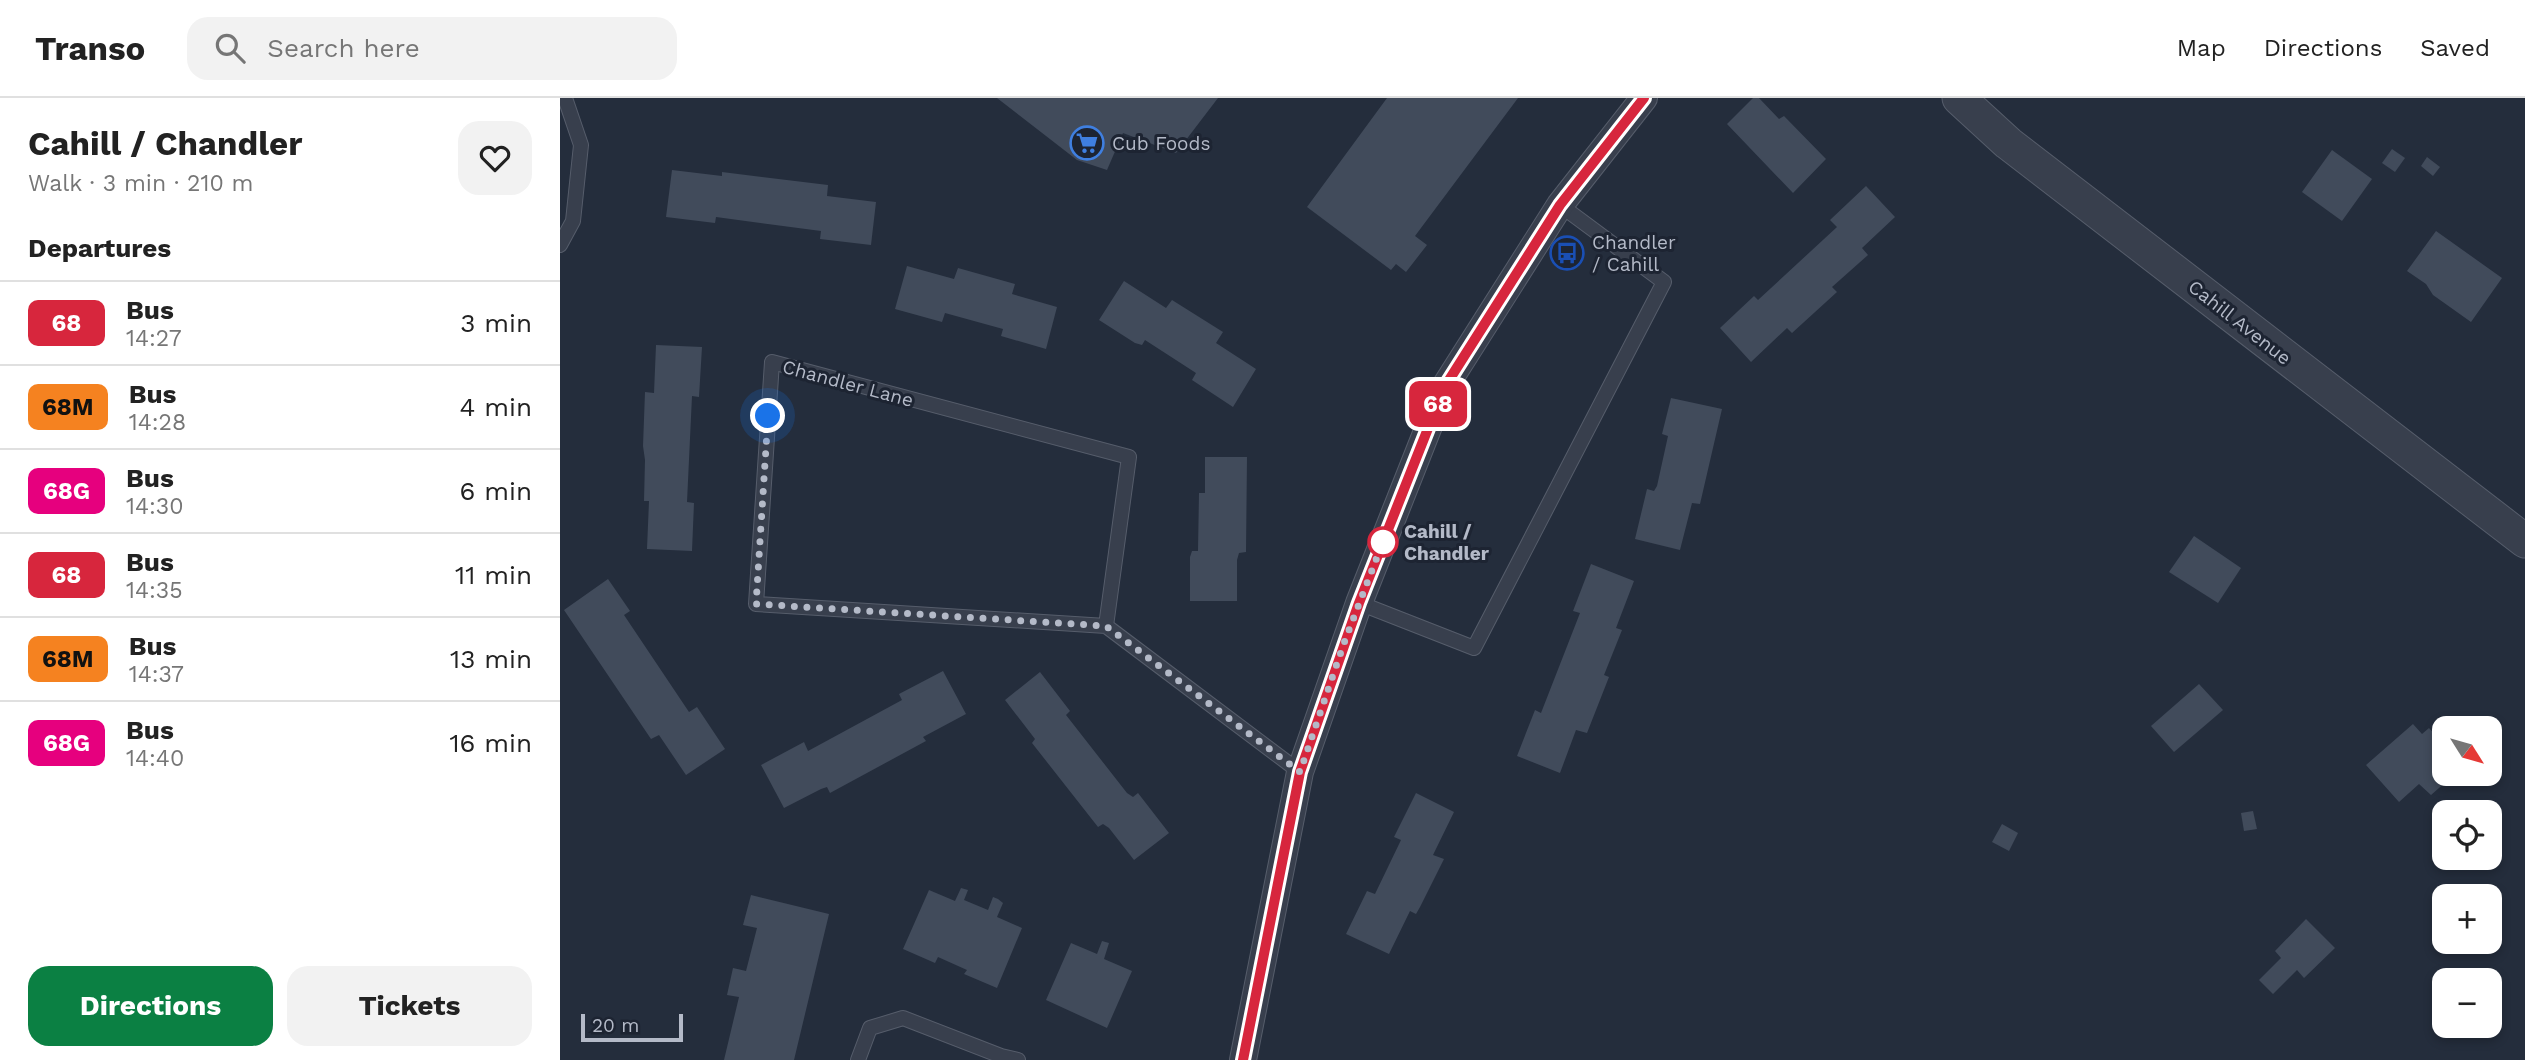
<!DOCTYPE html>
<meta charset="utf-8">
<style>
:root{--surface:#fff;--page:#f2f2f2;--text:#222;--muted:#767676;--line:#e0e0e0;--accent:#0b8043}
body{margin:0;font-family:"Work Sans",sans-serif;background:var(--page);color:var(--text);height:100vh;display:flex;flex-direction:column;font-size:26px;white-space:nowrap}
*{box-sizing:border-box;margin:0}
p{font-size:23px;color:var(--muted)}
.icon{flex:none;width:38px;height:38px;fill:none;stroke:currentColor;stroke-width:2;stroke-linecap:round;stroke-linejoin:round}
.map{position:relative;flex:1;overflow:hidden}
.details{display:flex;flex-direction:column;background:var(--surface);width:560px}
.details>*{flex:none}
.badge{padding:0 14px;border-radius:10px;font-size:24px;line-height:46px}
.needle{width:46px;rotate:127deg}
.fabs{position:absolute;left:1872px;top:618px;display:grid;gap:14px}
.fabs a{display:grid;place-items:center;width:70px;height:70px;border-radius:14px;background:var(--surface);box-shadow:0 4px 10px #0003;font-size:35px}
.scale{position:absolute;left:21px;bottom:18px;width:102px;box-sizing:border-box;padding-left:7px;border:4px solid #b4bac8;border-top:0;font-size:19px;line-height:24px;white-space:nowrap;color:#b4bac8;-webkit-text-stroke:5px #1d2432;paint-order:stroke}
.you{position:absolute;width:35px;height:35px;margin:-18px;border:5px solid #fff;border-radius:50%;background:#1a73e8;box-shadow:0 0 0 10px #1a73e833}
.map>.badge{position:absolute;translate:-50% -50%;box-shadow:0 0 0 4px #fff}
h2{padding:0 28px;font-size:26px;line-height:63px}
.round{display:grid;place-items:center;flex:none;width:74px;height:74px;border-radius:21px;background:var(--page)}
.overview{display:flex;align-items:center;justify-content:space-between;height:119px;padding:0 28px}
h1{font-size:33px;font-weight:700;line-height:52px}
.action{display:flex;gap:14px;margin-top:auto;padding:14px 28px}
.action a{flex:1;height:80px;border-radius:21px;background:var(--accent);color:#fff;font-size:28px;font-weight:700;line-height:80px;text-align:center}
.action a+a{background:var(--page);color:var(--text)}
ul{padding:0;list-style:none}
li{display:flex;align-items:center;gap:21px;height:84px;padding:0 28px;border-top:2px solid var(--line)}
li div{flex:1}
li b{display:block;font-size:26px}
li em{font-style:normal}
li .badge{min-width:77px;font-weight:700;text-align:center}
header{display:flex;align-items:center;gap:42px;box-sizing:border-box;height:98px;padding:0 35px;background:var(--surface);border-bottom:2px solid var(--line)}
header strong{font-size:33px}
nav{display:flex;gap:38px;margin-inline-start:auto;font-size:24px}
.search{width:490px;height:63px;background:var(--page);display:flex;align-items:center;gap:18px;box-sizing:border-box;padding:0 24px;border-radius:21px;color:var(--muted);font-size:26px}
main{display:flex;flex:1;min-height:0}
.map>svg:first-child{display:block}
.building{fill:#414b5b}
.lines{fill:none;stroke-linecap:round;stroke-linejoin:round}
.service-casing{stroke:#565d6b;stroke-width:16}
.minor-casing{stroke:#565d6b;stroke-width:28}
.tertiary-casing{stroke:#565d6b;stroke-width:35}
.service{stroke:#383f4d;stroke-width:14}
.minor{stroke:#383f4d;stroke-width:26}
.tertiary{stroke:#383f4d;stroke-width:33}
.line-casing{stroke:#fff;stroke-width:16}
.line{stroke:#d7263d;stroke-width:10}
.walk{stroke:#b4bac8;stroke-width:7;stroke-dasharray:0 12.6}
.stop-dot{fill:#fff;stroke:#d7263d;stroke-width:3.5}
.labels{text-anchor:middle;stroke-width:6;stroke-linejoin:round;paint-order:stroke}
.poi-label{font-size:19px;fill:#b4bac8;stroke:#1d2432;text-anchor:start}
.street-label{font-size:19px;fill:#b4bac8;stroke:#1d2432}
.stop-label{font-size:19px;font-weight:bold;fill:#b4bac8;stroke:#1d2432;text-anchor:start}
</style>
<header>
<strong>Transo</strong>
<div class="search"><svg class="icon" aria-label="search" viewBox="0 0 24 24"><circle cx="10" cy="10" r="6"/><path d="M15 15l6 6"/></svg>Search here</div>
<nav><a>Map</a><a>Directions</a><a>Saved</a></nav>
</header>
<main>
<section class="details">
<div class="overview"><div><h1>Cahill / Chandler</h1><p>Walk · 3 min · 210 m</p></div><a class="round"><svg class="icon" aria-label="heart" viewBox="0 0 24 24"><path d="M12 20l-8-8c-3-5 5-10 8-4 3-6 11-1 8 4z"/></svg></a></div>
<h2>Departures</h2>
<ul>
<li><span class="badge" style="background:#d7263d;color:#fff">68</span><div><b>Bus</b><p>14:27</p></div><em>3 min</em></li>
<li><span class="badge" style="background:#f58220;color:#111">68M</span><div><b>Bus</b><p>14:28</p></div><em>4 min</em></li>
<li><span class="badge" style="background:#e6007e;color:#fff">68G</span><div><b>Bus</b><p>14:30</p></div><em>6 min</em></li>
<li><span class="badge" style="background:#d7263d;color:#fff">68</span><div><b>Bus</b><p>14:35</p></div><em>11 min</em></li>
<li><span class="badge" style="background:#f58220;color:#111">68M</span><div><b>Bus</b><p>14:37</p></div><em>13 min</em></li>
<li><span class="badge" style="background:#e6007e;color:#fff">68G</span><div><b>Bus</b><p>14:40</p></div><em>16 min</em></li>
</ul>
<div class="action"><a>Directions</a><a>Tickets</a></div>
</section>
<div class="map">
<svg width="1965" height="962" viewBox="0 0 1965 962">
<rect width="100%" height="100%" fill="#242d3c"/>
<g class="building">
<path d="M437,0h221l-42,55 -53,-20 -16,37 -30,-10z"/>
<path d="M827,0h131l-103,138 12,9 -21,27 -10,-8 -5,6 -84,-63z"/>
<path d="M1193,0h6l20,21 5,-3 42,43 -33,34 -66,-69z"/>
<path d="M1832,51l13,9 -10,14 -13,-9z"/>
<path d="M1772,52l40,29 -30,42 -40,-29z"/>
<path d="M1867,59l13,10 -7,9 -12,-10z"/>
<path d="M112,72l50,6v-4l106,13 -1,11 49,6 -5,43 -51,-6 1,-8 -105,-14 -1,6 -49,-6z"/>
<path d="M1306,88l29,31 -33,31 6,7 -36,32 5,5 -45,41 -5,-5 -36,34 -31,-34 34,-32 4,4 79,-73 -7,-7z"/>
<path d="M1876,133l66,47 -31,44 -38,-27 -7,-11 -19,-13z"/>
<path d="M347,168l47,13 4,-11 57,16 -3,10 45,13 -11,42 -45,-13 2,-7 -58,-16 -3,9 -47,-13z"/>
<path d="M564,183l42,27 6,-8 51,32 -7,11 40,26 -23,38 -41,-27 4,-7 -51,-33 -3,5 -7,-2 -36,-23z"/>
<path d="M96,247l46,2 -3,50 -7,-1 -5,106 7,1 -2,48 -45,-2 2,-48h-5l1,-41 -2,-14 2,-54 9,1z"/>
<path d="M1111,300l51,11 -22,95 -8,-1 -12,47 -45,-11 12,-50 7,2 3,-5 11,-50 -6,-2z"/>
<path d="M645,359h42l-1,95 -7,1 -2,7v41h-47v-44l2,-6h6l1,-58h6z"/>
<path d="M1634,438l47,32 -23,35 -49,-31z"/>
<path d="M1031,466l43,17 -18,47 6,2 -18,45 5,2 -22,56 -11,-3 -16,43 -43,-17 18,-46 6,3 39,-100 -7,-2z"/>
<path d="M48,481l22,32 -6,4 65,97 8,-5 28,42 -39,26 -27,-40 -8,4 -87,-129z"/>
<path d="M383,573l23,43 -43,23 3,4 -96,52 -3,-6 -6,2 -37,19 -23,-43 43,-23 4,9 94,-51 -3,-6z"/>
<path d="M480,574l30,39 -4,4 61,78 6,4 5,-4 31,40 -35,27 -25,-32 -6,-4 -5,3 -66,-84 3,-4 -30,-39z"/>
<path d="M1639,586l24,26 -49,42 -23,-26z"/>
<path d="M1853,626l9,10 7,-6 16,18v28h10l-24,21 -12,-11 -20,18 -33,-37z"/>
<path d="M856,695l38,19 -21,43 11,4 -24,48 -4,7 -6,-3 -21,43 -43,-20 21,-43 8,3 26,-54 -7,-3z"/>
<path d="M1693,713l4,18 -13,2 -3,-18z"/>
<path d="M1442,726l16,9 -9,18 -17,-9z"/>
<path d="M401,790l7,2 -4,10 24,10 5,-13 5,2 5,4 -6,14 25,11 -25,60 -33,-14 3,-4 -29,-13 -3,6 -32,-14 26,-59 26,11z"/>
<path d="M191,797l78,19 -35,146h-70l15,-63 -12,-2 6,-27 13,3 11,-43 -14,-3z"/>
<path d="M1746,821l29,29 -31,30 -7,-8 -24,24 -14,-14 22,-22 -6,-7z"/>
<path d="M542,843l7,2 -5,16 28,12 -25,57 -61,-28 25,-57 26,11z"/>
</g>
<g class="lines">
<defs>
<g id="service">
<path d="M0,147l13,-24 8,-76 -16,-47"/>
<path d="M799,505l115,45 190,-366 -104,-77"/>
<path d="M546,528l23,-169 -357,-95 -16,242 350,22 194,146"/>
<path d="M298,962l12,-32 33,-10 98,38 17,4"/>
</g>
<path id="minor" d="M683,962l57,-288 59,-169 85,-215 116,-183 84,-107"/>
<path id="tertiary" d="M1399,0l49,45 517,398"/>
</defs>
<use href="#service" class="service-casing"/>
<use href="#minor" class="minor-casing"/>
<use href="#tertiary" class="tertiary-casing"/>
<use href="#service" class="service"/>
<use href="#minor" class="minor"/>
<use href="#tertiary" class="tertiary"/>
</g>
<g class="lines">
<defs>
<path id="line" d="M683,962l57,-288 59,-169 85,-215 116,-183 84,-107"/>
</defs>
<use href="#line" class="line-casing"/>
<use href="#line" class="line"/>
<path class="walk" d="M208,318l-12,188 350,22 194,146 44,-129 43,-112 -4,11"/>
</g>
<defs>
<symbol id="supermarket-ring" viewBox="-11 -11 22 22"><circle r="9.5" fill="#1d2432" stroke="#3f7fe0" stroke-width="1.5"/><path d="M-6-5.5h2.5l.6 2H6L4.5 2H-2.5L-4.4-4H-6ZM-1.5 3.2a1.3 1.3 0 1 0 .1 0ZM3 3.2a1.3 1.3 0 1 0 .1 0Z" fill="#3f7fe0"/></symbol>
<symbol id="bus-ring" viewBox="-11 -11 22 22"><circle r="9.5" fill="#1d2432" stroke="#1a4fb4" stroke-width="1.5"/><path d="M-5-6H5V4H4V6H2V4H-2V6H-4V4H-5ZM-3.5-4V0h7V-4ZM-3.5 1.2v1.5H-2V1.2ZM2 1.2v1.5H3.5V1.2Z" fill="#1a4fb4"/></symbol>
</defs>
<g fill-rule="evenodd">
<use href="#supermarket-ring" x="508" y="26" width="38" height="38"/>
<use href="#bus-ring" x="988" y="136" width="38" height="38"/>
</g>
<circle class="stop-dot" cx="823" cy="444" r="14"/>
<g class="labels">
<g class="poi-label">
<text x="552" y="52">Cub Foods</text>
<text x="1032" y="151">Chandler<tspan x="1032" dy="22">/ Cahill</tspan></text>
</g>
<g class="street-label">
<text transform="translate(1680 224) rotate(38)" y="7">Cahill Avenue</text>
<text transform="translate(288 285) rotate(15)" y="7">Chandler Lane</text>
</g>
<g class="stop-label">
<text x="844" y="440">Cahill /<tspan x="844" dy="22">Chandler</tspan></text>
</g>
</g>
</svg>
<div class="fabs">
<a><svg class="needle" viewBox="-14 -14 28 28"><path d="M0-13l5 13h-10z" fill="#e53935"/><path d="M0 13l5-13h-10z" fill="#767676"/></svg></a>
<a><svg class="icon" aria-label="locate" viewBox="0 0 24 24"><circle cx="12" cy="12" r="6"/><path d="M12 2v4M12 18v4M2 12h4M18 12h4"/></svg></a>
<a>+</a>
<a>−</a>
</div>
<div class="scale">20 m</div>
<div class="you" style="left:208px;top:318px"></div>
<b class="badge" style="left:878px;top:306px;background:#d7263d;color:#fff">68</b>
</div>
</main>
